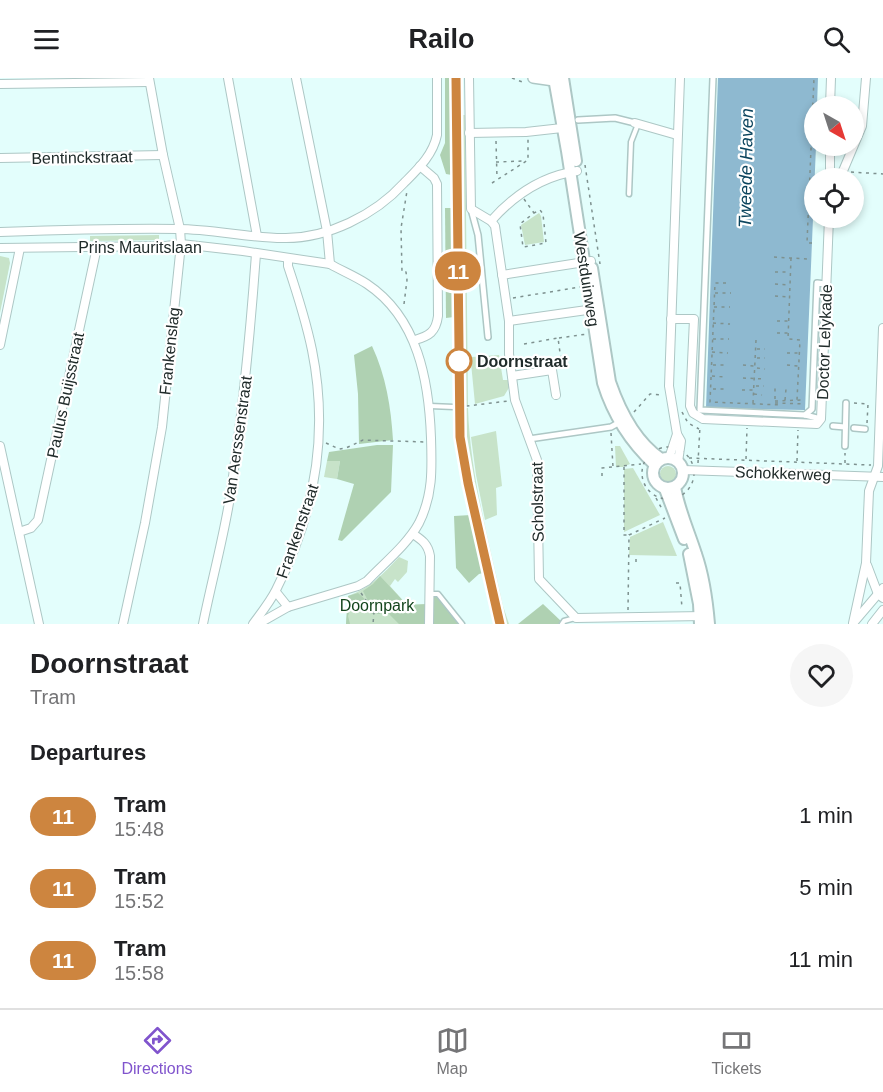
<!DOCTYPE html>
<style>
:root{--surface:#fff;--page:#f6f6f6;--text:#202124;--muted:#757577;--line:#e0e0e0;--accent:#8054cd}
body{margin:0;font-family:Arial,sans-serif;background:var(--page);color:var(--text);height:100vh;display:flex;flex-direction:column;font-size:22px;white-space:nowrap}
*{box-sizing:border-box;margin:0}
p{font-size:20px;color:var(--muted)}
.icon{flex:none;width:33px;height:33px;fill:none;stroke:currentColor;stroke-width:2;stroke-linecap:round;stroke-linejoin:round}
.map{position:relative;height:546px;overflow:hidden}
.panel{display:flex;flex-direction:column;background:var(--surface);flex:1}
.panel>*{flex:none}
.badge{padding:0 12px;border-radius:20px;font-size:21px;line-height:39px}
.needle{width:39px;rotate:141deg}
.buttons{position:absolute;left:804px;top:18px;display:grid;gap:12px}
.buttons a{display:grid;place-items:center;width:60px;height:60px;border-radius:50%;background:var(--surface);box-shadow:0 3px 9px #0003;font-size:30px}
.map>.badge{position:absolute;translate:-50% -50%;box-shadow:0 0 0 3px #fff}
h2{padding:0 30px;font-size:22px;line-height:54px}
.round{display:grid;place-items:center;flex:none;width:63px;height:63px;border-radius:32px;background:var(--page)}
.summary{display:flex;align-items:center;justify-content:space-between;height:102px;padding:0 30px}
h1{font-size:28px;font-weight:600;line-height:45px}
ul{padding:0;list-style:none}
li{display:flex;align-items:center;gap:18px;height:72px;padding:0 30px}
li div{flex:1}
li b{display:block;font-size:22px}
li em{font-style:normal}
li .badge{min-width:66px;font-weight:700;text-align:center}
header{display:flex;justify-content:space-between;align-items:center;height:78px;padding:0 30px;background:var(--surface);font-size:27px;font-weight:600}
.tabs{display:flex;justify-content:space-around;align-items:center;height:84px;border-top:2px solid var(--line);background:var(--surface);font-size:16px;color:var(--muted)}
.tabs a{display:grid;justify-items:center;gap:3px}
.tabs .on{color:var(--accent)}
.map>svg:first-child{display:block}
.green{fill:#c7e3c9}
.forest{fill:#afd1b2}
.water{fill:#8eb9d0}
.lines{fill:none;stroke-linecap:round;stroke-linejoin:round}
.service-casing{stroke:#adc7c5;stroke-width:7}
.pedestrian-casing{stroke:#adc7c5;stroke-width:8}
.minor-casing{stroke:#adc7c5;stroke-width:10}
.tertiary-casing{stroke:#adc7c5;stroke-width:12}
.secondary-casing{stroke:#adc7c5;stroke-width:14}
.path{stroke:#7e918f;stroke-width:1.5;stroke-dasharray:3 4.5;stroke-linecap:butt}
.service{stroke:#fff;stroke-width:4}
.pedestrian{stroke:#fff;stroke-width:5}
.minor{stroke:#fff;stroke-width:8}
.tertiary{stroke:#fff;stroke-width:9}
.secondary{stroke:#fff;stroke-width:10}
.tram{stroke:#697a79;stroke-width:1.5}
.line-casing{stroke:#fff;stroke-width:14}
.line{stroke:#cd853f;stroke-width:9}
.stop-dot{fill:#fff;stroke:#cd853f;stroke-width:3}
.labels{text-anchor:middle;stroke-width:4.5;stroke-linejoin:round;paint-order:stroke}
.street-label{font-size:16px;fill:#202b2a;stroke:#fff}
.stop-label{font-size:16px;font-weight:bold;fill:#202b2a;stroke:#fff;text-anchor:start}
.park-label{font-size:16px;fill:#13451c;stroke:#fff}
.water-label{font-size:18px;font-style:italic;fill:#0c455e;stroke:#fff}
</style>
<header><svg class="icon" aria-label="menu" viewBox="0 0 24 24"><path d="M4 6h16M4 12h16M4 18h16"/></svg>Railo<svg class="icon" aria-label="search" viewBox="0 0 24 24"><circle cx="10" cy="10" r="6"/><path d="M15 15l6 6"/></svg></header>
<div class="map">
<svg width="883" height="546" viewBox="0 0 883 546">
<rect width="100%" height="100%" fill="#e3fefc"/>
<g class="green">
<path d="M454,0h8l1,37h2l3,290h-13l-4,-290 4,-1z"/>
<path d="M539,135l2,3 3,26 -19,3 -4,-20z"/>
<path d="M159,157v5l-69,1v-5z"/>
<path d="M0,178l9,2 1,5 -10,50z"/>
<path d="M499,277l4,25h6l1,6 -6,10 -29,8 -4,-41 1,-6z"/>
<path d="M468,330c2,67 21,132 35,198l6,18h-12l-2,-6 -37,-169 -2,-40z"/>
<path d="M496,353l6,55 -6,2 1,27 -12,5 -9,-45 -5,-38z"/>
<path d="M620,368l10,18 -7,3h-7l-1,-21z"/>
<path d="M327,383h13l-3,18 -13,-2z"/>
<circle cx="668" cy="396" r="8"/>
<path d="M633,390l27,47 -36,17v-63z"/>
<path d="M663,444l14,34 -48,-1 1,-18z"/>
<path d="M399,479l9,4 -1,11 -9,10 -3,-3 -5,7 17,19 22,-1 -1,20h-82l2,-28c22,-8 35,-22 51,-39z"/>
</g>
<g class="forest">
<path d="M445,0h6l1,97 -6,-1 -6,-19 5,-12z"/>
<path d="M445,130h6l3,109 -8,1z"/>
<path d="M372,268c14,30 19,61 21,94l-34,4 -1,-50 -4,-39z"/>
<path d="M377,367h16l-2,47 -49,49 -4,-1 16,-56 -17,-5 3,-18h-13l2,-9z"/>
<path d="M471,437l12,58 -4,1 -10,9 -13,-15 -2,-52z"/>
<path d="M380,498l27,29 22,-1v-10h9l24,30h-63l-10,-10h-18l-7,-7h-5l-9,3 -2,6 2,8h-4l2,-28 10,-3 9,8 7,12 -11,-22 10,-7z"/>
<path d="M543,526l19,18 -1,2h-43z"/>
</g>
<path class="water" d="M718,0h100l-1,28h-3l2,40 -11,264 -99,-2z"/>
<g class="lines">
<defs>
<g id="service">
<path d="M629,116l2,-52 7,-18"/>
<path d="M430,328l24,1"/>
<path d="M430,516h8l24,30"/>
<path d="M562,546l2,-3 11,-3"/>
</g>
<g id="pedestrian">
<path d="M713,0l-13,332 105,5 16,4"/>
<path d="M578,42l37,-2 20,5"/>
<path d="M471,131l7,26 10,102"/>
<path d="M805,337l7,-6 5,-126 9,1"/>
<path d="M833,348l12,1"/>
<path d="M854,350l11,1"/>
<path d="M529,361l82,-12 9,-5"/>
<path d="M845,368l1,-43"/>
</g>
<g id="minor">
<path d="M228,0l29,158"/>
<path d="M469,0l2,131 20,12 4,5 14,95v33l6,46 22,60 2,119 37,39 128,-2"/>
<path d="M0,6l149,-2"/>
<path d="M830,28l1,-28"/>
<path d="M635,45l42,12"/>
<path d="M469,55l57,-1 36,-4"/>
<path d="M0,80l163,-3"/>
<path d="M830,100v-32"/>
<path d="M840,100l22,-52 4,-48"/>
<path d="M491,143c24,-27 51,-45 86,-50"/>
<path d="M0,154c59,-2 119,-4 178,-3 35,0 70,9 105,9 44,1 92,-23 121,-55 14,-14 29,-28 33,-48v-57"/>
<path d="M0,170l166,-2 15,-2 62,7 87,13"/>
<path d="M502,197l89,-14"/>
<path d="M671,241h23l-4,87 3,7 10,6 114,5 4,-5 8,-201"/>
<path d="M509,243l85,-12"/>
<path d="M415,262c14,-4 21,-8 23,-24l-1,-132 -3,-6 -14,-12"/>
<path d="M0,267l20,-97"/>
<path d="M512,298l40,-6 4,25"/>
<path d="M0,368l39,178"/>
<path d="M669,380l8,-24"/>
<path d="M678,384l3,-21 -4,-7 -8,-48 11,-308"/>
<path d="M683,392l200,7"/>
<path d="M19,454l12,-4 7,-8 59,-273"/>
<path d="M413,456c9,6 15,10 17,22l-1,68"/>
<path d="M867,487l11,29 5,4"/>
<path d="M276,514l12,15"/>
<path d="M855,543l28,-33"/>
<path d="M853,545l13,-60 3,-72 9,-25 5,-138"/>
<path d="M123,546l22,-101 17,-96 19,-183 -1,-15 -17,-74 -14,-77"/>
<path d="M203,546c8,-40 19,-80 26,-121 13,-83 21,-166 27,-249"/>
<path d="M253,546c8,-11 17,-22 23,-34 39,-76 53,-156 36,-240 -6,-29 -15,-57 -24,-84v-8"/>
<path d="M258,546l30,-17 70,-21 9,-5c17,-18 40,-36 52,-58 14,-28 13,-54 12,-85 -2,-57 -13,-120 -64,-154 -12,-8 -25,-13 -37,-20l-3,-33 -31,-153"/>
<path d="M872,546l11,-14"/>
</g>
<path id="tertiary" d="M533,0l21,3 6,-3"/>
<g id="secondary">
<path d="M554,0l13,73 36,232c10,32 27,59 52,82"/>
<path d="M563,0l13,83"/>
<path d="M592,190l18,114c10,29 26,60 51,77"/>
<circle cx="668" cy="395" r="15"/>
<path d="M675,409c4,23 14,45 21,67 8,23 11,46 13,70"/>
<path d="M665,411l19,50"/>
<path d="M689,476l10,50 1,20"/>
</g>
</defs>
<use href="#service" class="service-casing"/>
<use href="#pedestrian" class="pedestrian-casing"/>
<use href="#minor" class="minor-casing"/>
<use href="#tertiary" class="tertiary-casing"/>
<use href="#secondary" class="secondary-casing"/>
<g class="path">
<path d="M512,0l13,5"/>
<path d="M496,63l1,37"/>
<path d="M496,84l28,-1"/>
<path d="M585,87l15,99"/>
<path d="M851,94l32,2"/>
<path d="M492,105l36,-23v-21"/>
<path d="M524,121l10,14 -14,11 3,23 23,-4 -3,-29 -3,-4 -6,3"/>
<path d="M812,165h-5l7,-165"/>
<path d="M774,179l33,2"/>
<path d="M791,180l-3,81 12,1 -3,60"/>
<path d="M775,194h15"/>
<path d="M726,205h-11l-5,119 71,3"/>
<path d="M775,206l14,1"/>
<path d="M715,215h16"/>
<path d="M775,218l14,1"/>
<path d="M513,220l67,-11"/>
<path d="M404,226l3,-24 -1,-8h-4l-1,-44 6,-37"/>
<path d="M714,229h16"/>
<path d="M777,243h11"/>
<path d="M713,245l17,1"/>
<path d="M777,255h11"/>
<path d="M559,260l28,-4"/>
<path d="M713,261h16"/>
<path d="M524,266l34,-6 3,22 -4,5"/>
<path d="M757,271h8"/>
<path d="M712,274l16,1"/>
<path d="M787,275h11"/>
<path d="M757,280h8"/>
<path d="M713,287h12"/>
<path d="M743,287l11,1"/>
<path d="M787,287l11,1"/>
<path d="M757,290l8,1"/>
<path d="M712,298l12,1"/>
<path d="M743,300l21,1"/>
<path d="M756,308h8"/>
<path d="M713,311h11"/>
<path d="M742,312h11"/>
<path d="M754,316l8,1"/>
<path d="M775,321v-11"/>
<path d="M785,322l1,-11"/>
<path d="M775,323l26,-1"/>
<path d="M753,325l3,-63"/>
<path d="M775,325l30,1"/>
<path d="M854,325l14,1 -1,19"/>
<path d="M459,329l49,-6"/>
<path d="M634,334l16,-18 13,1"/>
<path d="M682,334l6,11 11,6"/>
<path d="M611,355l2,34"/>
<path d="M326,365l13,6 7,-1 17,-8 62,2"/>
<circle cx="668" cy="395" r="26"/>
<path d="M689,380l182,7"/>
<path d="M746,381l1,-31"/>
<path d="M797,383l1,-31"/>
<path d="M698,385l2,-37"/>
<path d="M845,385v-10"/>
<path d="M624,389v68h4"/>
<path d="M602,398v-8l39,-4"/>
<path d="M656,420l6,11"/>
<path d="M636,484v-7"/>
<path d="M676,505h4l2,25"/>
<path d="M361,515l13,19 -1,12"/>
<path d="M628,532l1,-75 36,-17"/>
</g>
<use href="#service" class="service"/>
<use href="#pedestrian" class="pedestrian"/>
<use href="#minor" class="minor"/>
<use href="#tertiary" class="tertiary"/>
<use href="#secondary" class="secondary"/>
<path class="tram" d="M456,0l5,359 7,46 32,141"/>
</g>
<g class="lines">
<defs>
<path id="line" d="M456,0l4,359 8,46 32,141"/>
</defs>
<use href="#line" class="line-casing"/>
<use href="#line" class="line"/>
</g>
<circle class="stop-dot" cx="459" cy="283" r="12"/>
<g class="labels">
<g class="street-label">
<text transform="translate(82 79) rotate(-1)" y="6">Bentinckstraat</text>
<text x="140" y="175">Prins Mauritslaan</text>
<text transform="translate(587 201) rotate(81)" y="6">Westduinweg</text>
<text transform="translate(824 264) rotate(-88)" y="6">Doctor Lelykade</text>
<text transform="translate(169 273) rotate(-84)" y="6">Frankenslag</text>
<text transform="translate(65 317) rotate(-78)" y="6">Paulus Buijsstraat</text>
<text transform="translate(237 362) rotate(-82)" y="6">Van Aerssenstraat</text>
<text transform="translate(783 395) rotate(2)" y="6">Schokkerweg</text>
<text transform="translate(537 424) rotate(-91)" y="6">Scholstraat</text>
<text transform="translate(297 453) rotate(-71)" y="6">Frankenstraat</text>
</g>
<g class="stop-label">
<text x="477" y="289">Doornstraat</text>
</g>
<g class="park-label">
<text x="377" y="533">Doornpark</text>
</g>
<g class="water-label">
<text transform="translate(746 90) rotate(-89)" y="6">Tweede Haven</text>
</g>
</g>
</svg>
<div class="buttons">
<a><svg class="needle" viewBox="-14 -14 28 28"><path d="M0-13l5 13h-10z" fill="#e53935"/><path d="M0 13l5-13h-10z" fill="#757577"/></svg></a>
<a><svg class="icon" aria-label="locate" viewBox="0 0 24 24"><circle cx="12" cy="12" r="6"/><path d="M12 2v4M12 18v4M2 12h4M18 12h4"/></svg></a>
</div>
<b class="badge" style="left:458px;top:193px;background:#cd853f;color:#fff">11</b>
</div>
<section class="panel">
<div class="summary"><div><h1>Doornstraat</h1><p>Tram</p></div><a class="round"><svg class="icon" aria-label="heart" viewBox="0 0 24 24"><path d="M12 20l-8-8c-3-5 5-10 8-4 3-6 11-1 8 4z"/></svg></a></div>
<h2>Departures</h2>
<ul>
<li><span class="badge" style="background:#cd853f;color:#fff">11</span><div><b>Tram</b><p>15:48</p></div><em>1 min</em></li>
<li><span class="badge" style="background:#cd853f;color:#fff">11</span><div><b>Tram</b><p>15:52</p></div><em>5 min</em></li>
<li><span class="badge" style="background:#cd853f;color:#fff">11</span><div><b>Tram</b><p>15:58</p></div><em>11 min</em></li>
</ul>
</section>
<nav class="tabs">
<a class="on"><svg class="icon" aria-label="directions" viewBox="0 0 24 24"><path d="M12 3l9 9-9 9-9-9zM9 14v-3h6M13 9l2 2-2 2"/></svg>Directions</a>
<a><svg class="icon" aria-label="map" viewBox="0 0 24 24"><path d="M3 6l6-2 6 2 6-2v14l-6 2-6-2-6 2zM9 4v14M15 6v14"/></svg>Map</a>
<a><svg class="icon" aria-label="tickets" viewBox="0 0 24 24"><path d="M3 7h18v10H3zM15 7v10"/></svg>Tickets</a>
</nav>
